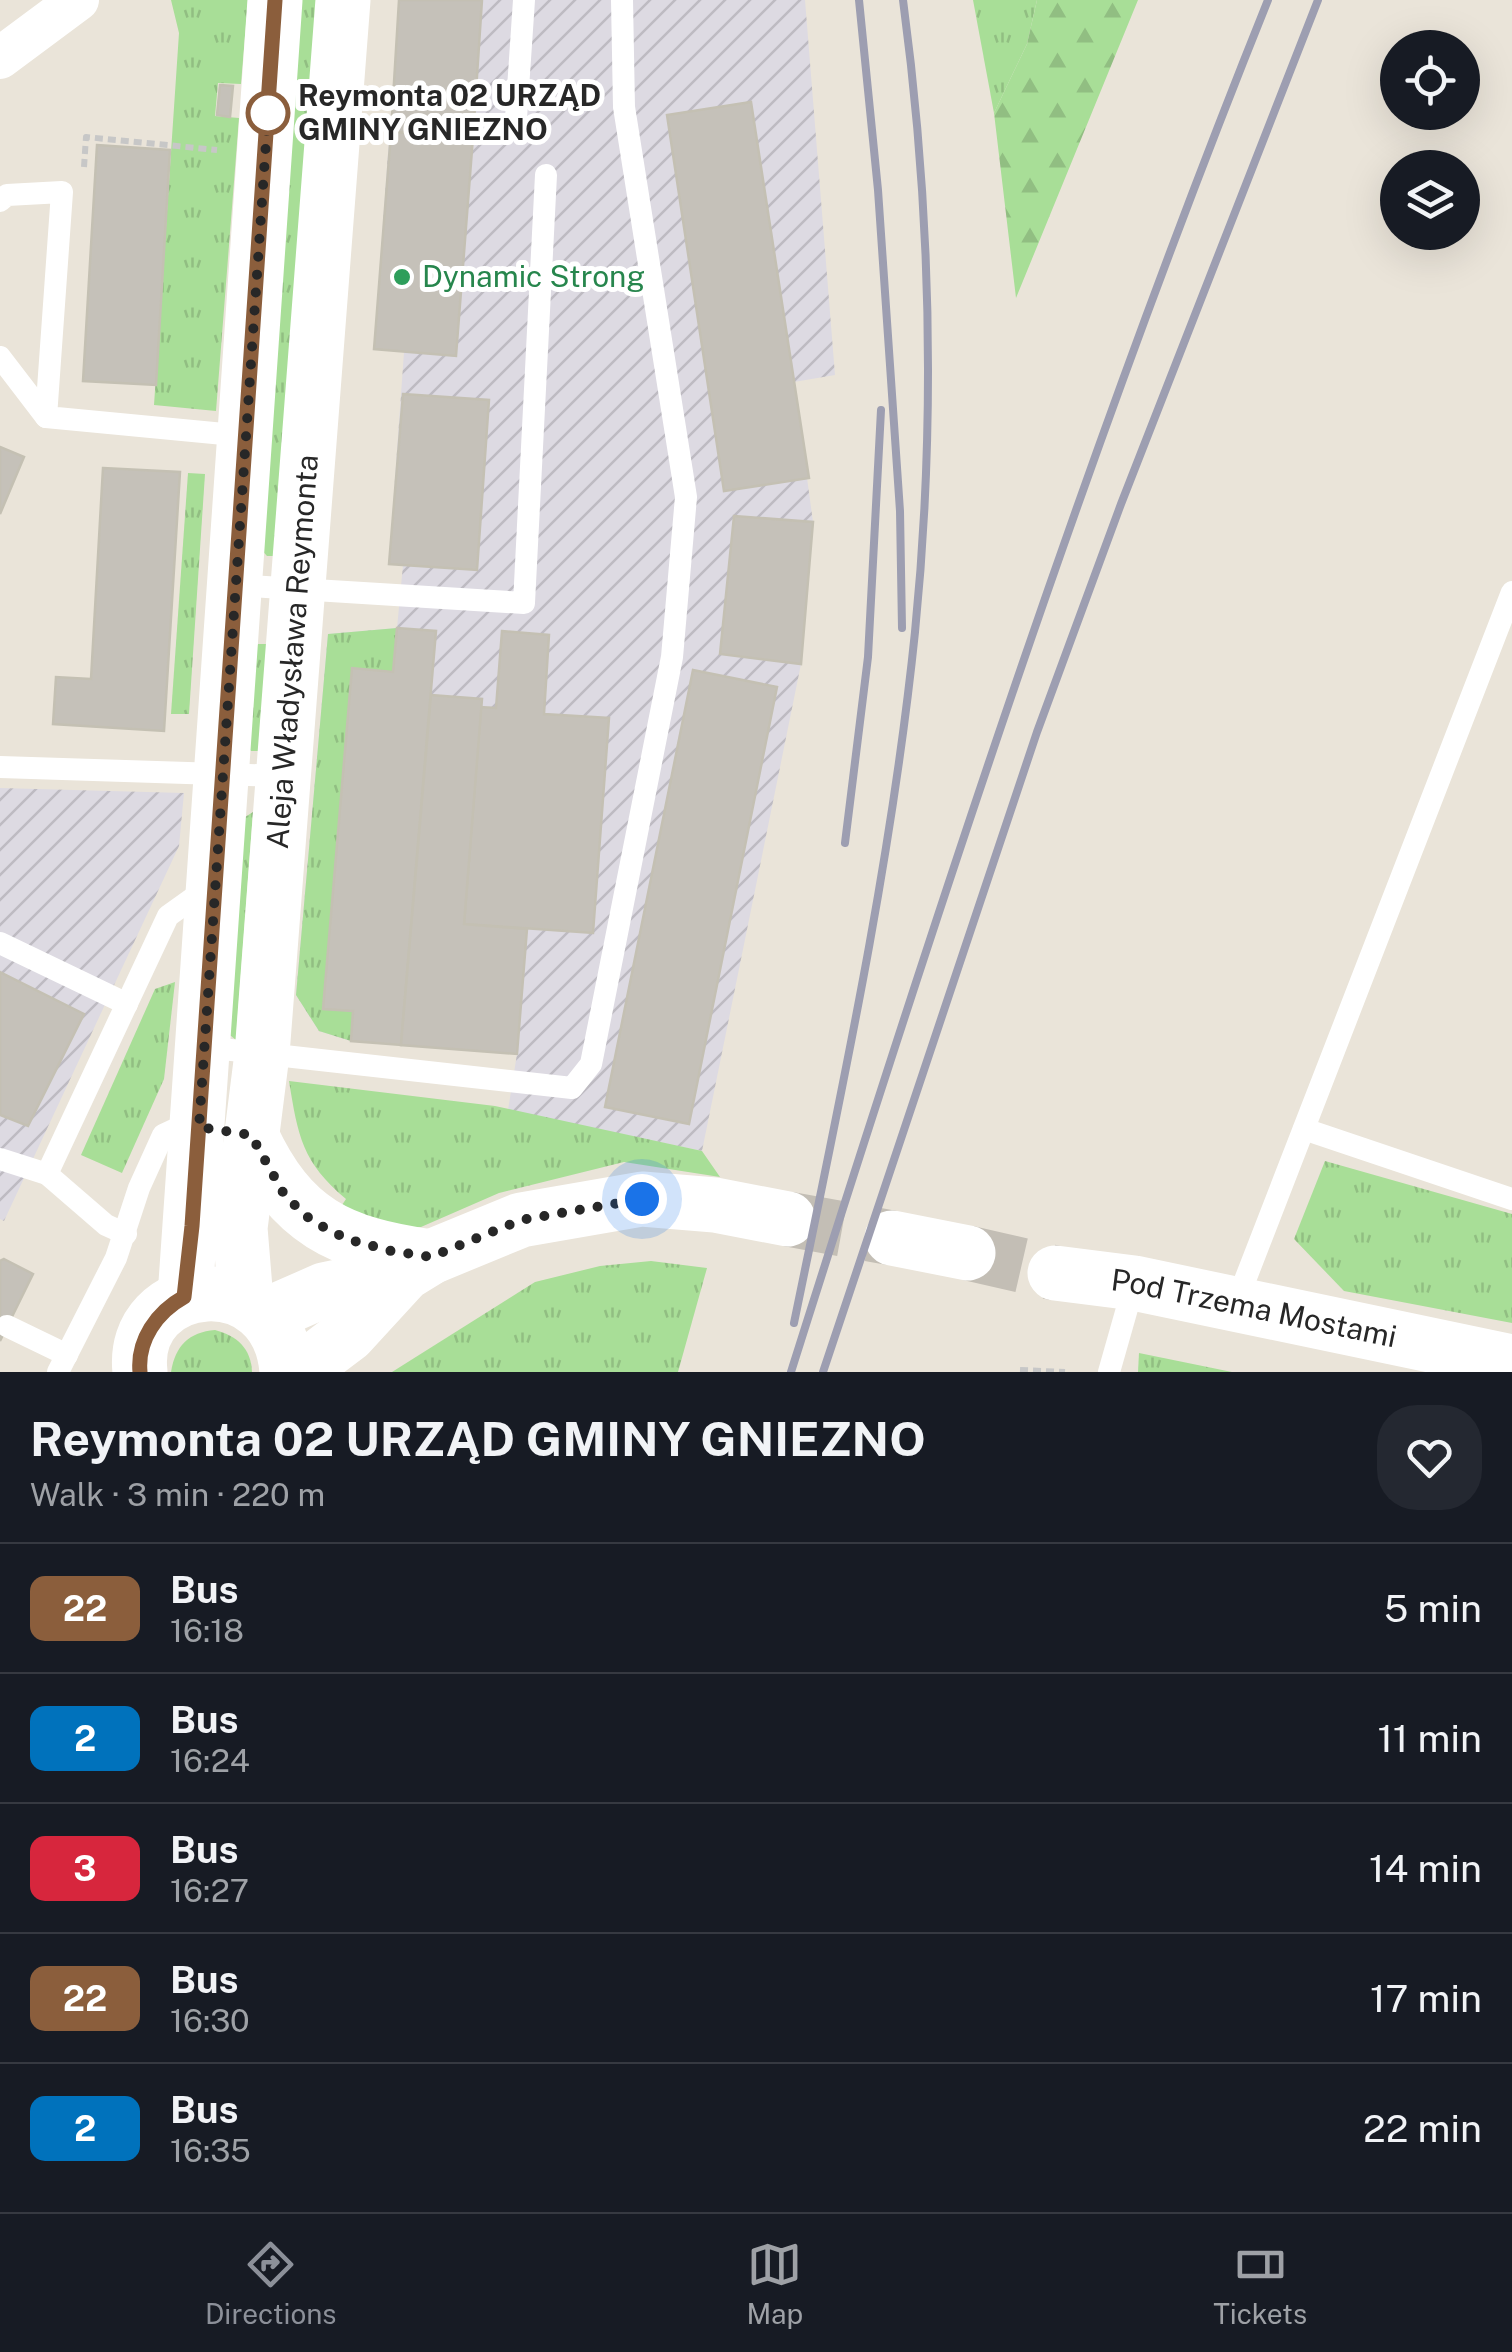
<!DOCTYPE html>
<meta charset="utf-8">
<style>
:root{--surface:#171b24;--page:#242831;--text:#f1f3f6;--muted:#9ea1a6;--line:#363941;--accent:#8c9099}
body{margin:0;font-family:"Public Sans",sans-serif;background:var(--page);color:var(--text);height:100vh;display:flex;flex-direction:column;font-size:38px;white-space:nowrap}
*{box-sizing:border-box;margin:0}
p{font-size:32px;color:var(--muted)}
.icon{flex:none;width:55px;height:55px;fill:none;stroke:currentColor;stroke-width:2;stroke-linecap:round;stroke-linejoin:round}
.map{position:relative;height:1372px;overflow:hidden}
.side{display:flex;flex-direction:column;background:var(--surface);flex:1}
.side>*{flex:none}
.badge{padding:0 20px;border-radius:15px;font-size:35px;line-height:65px}
.tools{position:absolute;left:1380px;top:30px;display:grid;gap:20px}
.tools a{display:grid;place-items:center;width:100px;height:100px;border-radius:50%;background:var(--surface);box-shadow:0 10px 40px #0002;font-size:50px}
.you{position:absolute;width:50px;height:50px;margin:-25px;border:8px solid #fff;border-radius:50%;background:#1a73e8;box-shadow:0 0 0 15px #1a73e833}
.map>.badge{position:absolute;translate:-50% -50%;box-shadow:0 0 0 5px #fff}
.round{display:grid;place-items:center;flex:none;width:105px;height:105px;border-radius:40px;background:var(--page)}
.overview{display:flex;align-items:center;justify-content:space-between;height:170px;padding:0 30px}
h1{font-size:48px;font-weight:700;line-height:75px}
ul{padding:0;list-style:none}
li{display:flex;align-items:center;gap:30px;height:130px;padding:0 30px;border-top:2px solid var(--line)}
li div{flex:1}
li b{display:block;font-size:38px}
li em{font-style:normal}
li .badge{min-width:110px;font-weight:700;text-align:center}
.dock{display:flex;justify-content:space-around;align-items:center;height:140px;border-top:2px solid var(--line);background:var(--surface);font-size:28px;color:var(--muted)}
.dock a{display:grid;justify-items:center;gap:5px}
.dock .current{color:var(--accent)}
.map>svg:first-child{display:block}
.industrial{fill:url(#industrial-furrows)}
.grass{fill:url(#grass-tufts)}
.forest{fill:url(#forest-firs)}
.building{fill:#c5c1b9;stroke:#c4c0b3;stroke-width:2.5}
.lines{fill:none;stroke-linecap:round;stroke-linejoin:round}
.secondary-tunnel{stroke:#c3beb5;stroke-width:55;stroke-dasharray:55 28;stroke-linecap:butt}
.path{stroke:#c7c7c7;stroke-width:6;stroke-dasharray:8 5;stroke-linecap:butt}
.lane{stroke:#fff;stroke-width:22}
.street{stroke:#fff;stroke-width:42}
.secondary{stroke:#fff;stroke-width:55}
.rail{stroke:#9d9eb1;stroke-width:8}
.line-casing{stroke:#fff;stroke-width:22}
.line{stroke:#8b5e3c;stroke-width:15}
.walk{stroke:#272727;stroke-width:10;stroke-dasharray:0 18}
.stop-dot{fill:#fff;stroke:#8b5e3c;stroke-width:5}
.leisure-dot{fill:#2e9e5b;stroke:#fff;stroke-width:4}
.labels{text-anchor:middle;stroke-width:10;stroke-linejoin:round;paint-order:stroke}
.stop-label{font-size:30px;font-weight:bold;fill:#272727;stroke:#fff;text-anchor:start}
.leisure-label{font-size:30px;fill:#27864d;stroke:#fff;text-anchor:start}
.street-label{font-size:30px;fill:#272727;stroke:#fff}
</style>
<div class="map">
<svg width="1512" height="1372" viewBox="0 0 1512 1372">
<defs>
<pattern id="industrial-furrows" width="10" height="10" patternUnits="userSpaceOnUse" patternTransform="scale(2.5)"><rect width="10" height="10" fill="#dddae2"/><path d="M-1 1l2-2M0 10L10 0M9 11l2-2" fill="none" stroke="#bebbc2"/></pattern>
<pattern id="grass-tufts" width="24" height="20" patternUnits="userSpaceOnUse" patternTransform="scale(2.5)"><rect width="24" height="20" fill="#a8de97"/><path d="M3 7l-1-3M5 7V3M7 7l1-3M15 17l-1-3M17 17v-4M19 17l1-3" fill="none" stroke="#91be82"/></pattern>
<pattern id="forest-firs" width="22" height="20" patternUnits="userSpaceOnUse" patternTransform="scale(2.5)"><rect width="22" height="20" fill="#a8de97"/><path d="M5 1l3.5 6h-7zM16 11l3.5 6h-7z" fill="#91be82"/></pattern>
</defs>
<rect width="100%" height="100%" fill="#eae4d9"/>
<g class="industrial">
<path d="M399,0h406l30,375 -41,7 19,140 -12,142 -99,487 -194,-41 9,-56 -166,-13 -32,-10 -23,-36 32,-361 69,-6 6,-63 -14,-1 15,-212 -30,-3z"/>
<path d="M0,788l184,5 -5,53 -175,375 -4,-2z"/>
</g>
<g class="grass">
<path d="M171,0h77l-7,84 -23,-1 -3,33 24,2 -23,293 -62,-6 25,-372z"/>
<path d="M296,0h28l-48,556h-9l-8,-9z"/>
<path d="M973,0h64l-10,44 -33,69z"/>
<path d="M188,473l17,1 -16,240h-18z"/>
<path d="M397,628l-4,44 -41,-3 -29,339 30,3 -2,30 -32,-10 -23,-36 32,-361z"/>
<path d="M258,644h14l-8,107h-13l-7,-8 7,-91z"/>
<path d="M253,812l-17,228 -11,-9 17,-212z"/>
<path d="M175,982l-11,97 -42,94 -41,-18 74,-166z"/>
<path d="M289,1081l206,25 207,45 18,26 -96,-15 -125,31 -78,34h-39l-44,-16 8,-12c-44,-37 -48,-63 -57,-118z"/>
<path d="M1325,1161l187,53v109l-168,-32 -50,-52z"/>
<path d="M651,1261l56,7 -29,104h-286l143,-90 65,-16z"/>
<path d="M215,1330c22,6 36,18 37,42h-81c4,-26 18,-40 44,-42z"/>
<path d="M1139,1353l93,19h-94z"/>
</g>
<path class="forest" d="M1037,0h101l-122,298 -22,-185 33,-69z"/>
<g class="building">
<path d="M399,0h83l-9,137 -82,-5z"/>
<path d="M220,85l13,1 -3,31 -13,-2z"/>
<path d="M751,102l58,376 -85,13 -57,-376z"/>
<path d="M391,132l82,5 -17,219 -82,-7z"/>
<path d="M97,145l73,5 -14,235 -73,-4z"/>
<path d="M403,394l86,6 -12,170 -88,-6z"/>
<path d="M0,447l24,10 -24,57z"/>
<path d="M103,468l77,4 -16,259 -111,-7 3,-47 35,2z"/>
<path d="M734,516l79,6 -12,142 -81,-10z"/>
<path d="M397,628l39,3 -35,414 -50,-4 2,-30 -30,-2 29,-341 41,4z"/>
<path d="M502,631l47,4 -5,79 65,4 -16,215 -129,-9 17,-217 15,1z"/>
<path d="M693,670l84,17 -88,437 -84,-17z"/>
<path d="M431,695l51,4 -18,225 63,5 -10,125 -116,-9z"/>
<path d="M0,972l84,42 -56,112 -28,-11z"/>
<path d="M4,1259l29,15 -33,67v-80z"/>
</g>
<g class="lines">
<g class="secondary-tunnel">
<path d="M788,1219l104,19"/>
<path d="M968,1253l87,20"/>
</g>
<g class="path">
<path d="M84,167l2,-30 131,13"/>
<path d="M1020,1370l45,2"/>
</g>
<g class="lane">
<path d="M516,118l8,-118"/>
<path d="M0,201l7,-6 55,-3 -16,225 199,19"/>
<path d="M0,357l46,60"/>
<path d="M234,585l290,18 22,-428"/>
<path d="M0,767l282,9"/>
<path d="M0,943l127,61"/>
<path d="M204,1047l368,41 19,-24 81,-407 14,-160 -62,-390 -2,-107"/>
<path d="M1304,1129l208,70"/>
<path d="M0,1159l47,15"/>
<path d="M126,1234l-20,-9 -59,-51 121,-258 42,-30"/>
<path d="M1235,1306l277,-714"/>
<path d="M7,1326l60,29"/>
<path d="M58,1372l58,-114 23,-70 24,-53 15,-7 20,-1"/>
<path d="M1109,1372l25,-88"/>
</g>
<path class="street" d="M0,58l78,-58"/>
<g class="secondary">
<path d="M251,1135c40,87 88,109 180,122"/>
<path d="M892,1238l76,15"/>
<path id="s1" d="M1055,1273l79,10 378,79"/>
<path d="M185,1297l90,-1297"/>
<path id="s2" d="M246,1301l-6,-73 22,-174 81,-1054"/>
<path d="M267,1315l57,-25 81,-17"/>
<path d="M140,1372c-11,-96 139,-112 147,0"/>
<path d="M299,1372l50,-38 56,-61 26,-16 90,-37 121,-21 73,6 73,14"/>
</g>
<g class="rail">
<path d="M859,0l19,190 22,321 2,117"/>
<path d="M845,843l23,-186 13,-247"/>
<path d="M794,1323c47,-229 97,-458 121,-691 21,-210 16,-423 -12,-632"/>
<path d="M791,1372c146,-462 296,-922 477,-1372"/>
<path d="M823,1372l214,-640 84,-228 197,-504"/>
</g>
</g>
<g class="lines">
<defs>
<path id="line" d="M140,1372c-3,-32 17,-60 44,-75l8,-71 83,-1226"/>
</defs>
<use href="#line" class="line-casing"/>
<use href="#line" class="line"/>
<path class="walk" d="M268,113l-69,1014 52,8 34,61 27,25 35,18 44,12 40,6 90,-37 121,-21"/>
</g>
<circle class="stop-dot" cx="268" cy="113" r="20"/>
<circle class="leisure-dot" cx="402" cy="277" r="10"/>
<g class="labels">
<g class="stop-label">
<text x="298" y="106">Reymonta 02 URZĄD<tspan x="298" dy="34">GMINY GNIEZNO</tspan></text>
</g>
<g class="leisure-label">
<text x="422" y="287">Dynamic Strong</text>
</g>
<g class="street-label">
<text dy="10" stroke="none"><textPath href="#s2" startOffset="652">Aleja Władysława Reymonta</textPath></text>
<text dy="10" stroke="none"><textPath href="#s1" startOffset="202">Pod Trzema Mostami</textPath></text>
</g>
</g>
</svg>
<div class="tools">
<a><svg class="icon" aria-label="locate" viewBox="0 0 24 24"><circle cx="12" cy="12" r="6"/><path d="M12 2v4M12 18v4M2 12h4M18 12h4"/></svg></a>
<a><svg class="icon" aria-label="layers" viewBox="0 0 24 24"><path d="M12 4l9 5-9 5-9-5zM3 14l9 5 9-5"/></svg></a>
</div>
<div class="you" style="left:642px;top:1199px"></div>
</div>
<section class="side">
<div class="overview"><div><h1>Reymonta 02 URZĄD GMINY GNIEZNO</h1><p>Walk · 3 min · 220 m</p></div><a class="round"><svg class="icon" aria-label="heart" viewBox="0 0 24 24"><path d="M12 20l-8-8c-3-5 5-10 8-4 3-6 11-1 8 4z"/></svg></a></div>
<ul>
<li><span class="badge" style="background:#8b5e3c;color:#fff">22</span><div><b>Bus</b><p>16:18</p></div><em>5 min</em></li>
<li><span class="badge" style="background:#0072bc;color:#fff">2</span><div><b>Bus</b><p>16:24</p></div><em>11 min</em></li>
<li><span class="badge" style="background:#d7263d;color:#fff">3</span><div><b>Bus</b><p>16:27</p></div><em>14 min</em></li>
<li><span class="badge" style="background:#8b5e3c;color:#fff">22</span><div><b>Bus</b><p>16:30</p></div><em>17 min</em></li>
<li><span class="badge" style="background:#0072bc;color:#fff">2</span><div><b>Bus</b><p>16:35</p></div><em>22 min</em></li>
</ul>
</section>
<nav class="dock">
<a class="current"><svg class="icon" aria-label="directions" viewBox="0 0 24 24"><path d="M12 3l9 9-9 9-9-9zM9 14v-3h6M13 9l2 2-2 2"/></svg>Directions</a>
<a><svg class="icon" aria-label="map" viewBox="0 0 24 24"><path d="M3 6l6-2 6 2 6-2v14l-6 2-6-2-6 2zM9 4v14M15 6v14"/></svg>Map</a>
<a><svg class="icon" aria-label="tickets" viewBox="0 0 24 24"><path d="M3 7h18v10H3zM15 7v10"/></svg>Tickets</a>
</nav>
